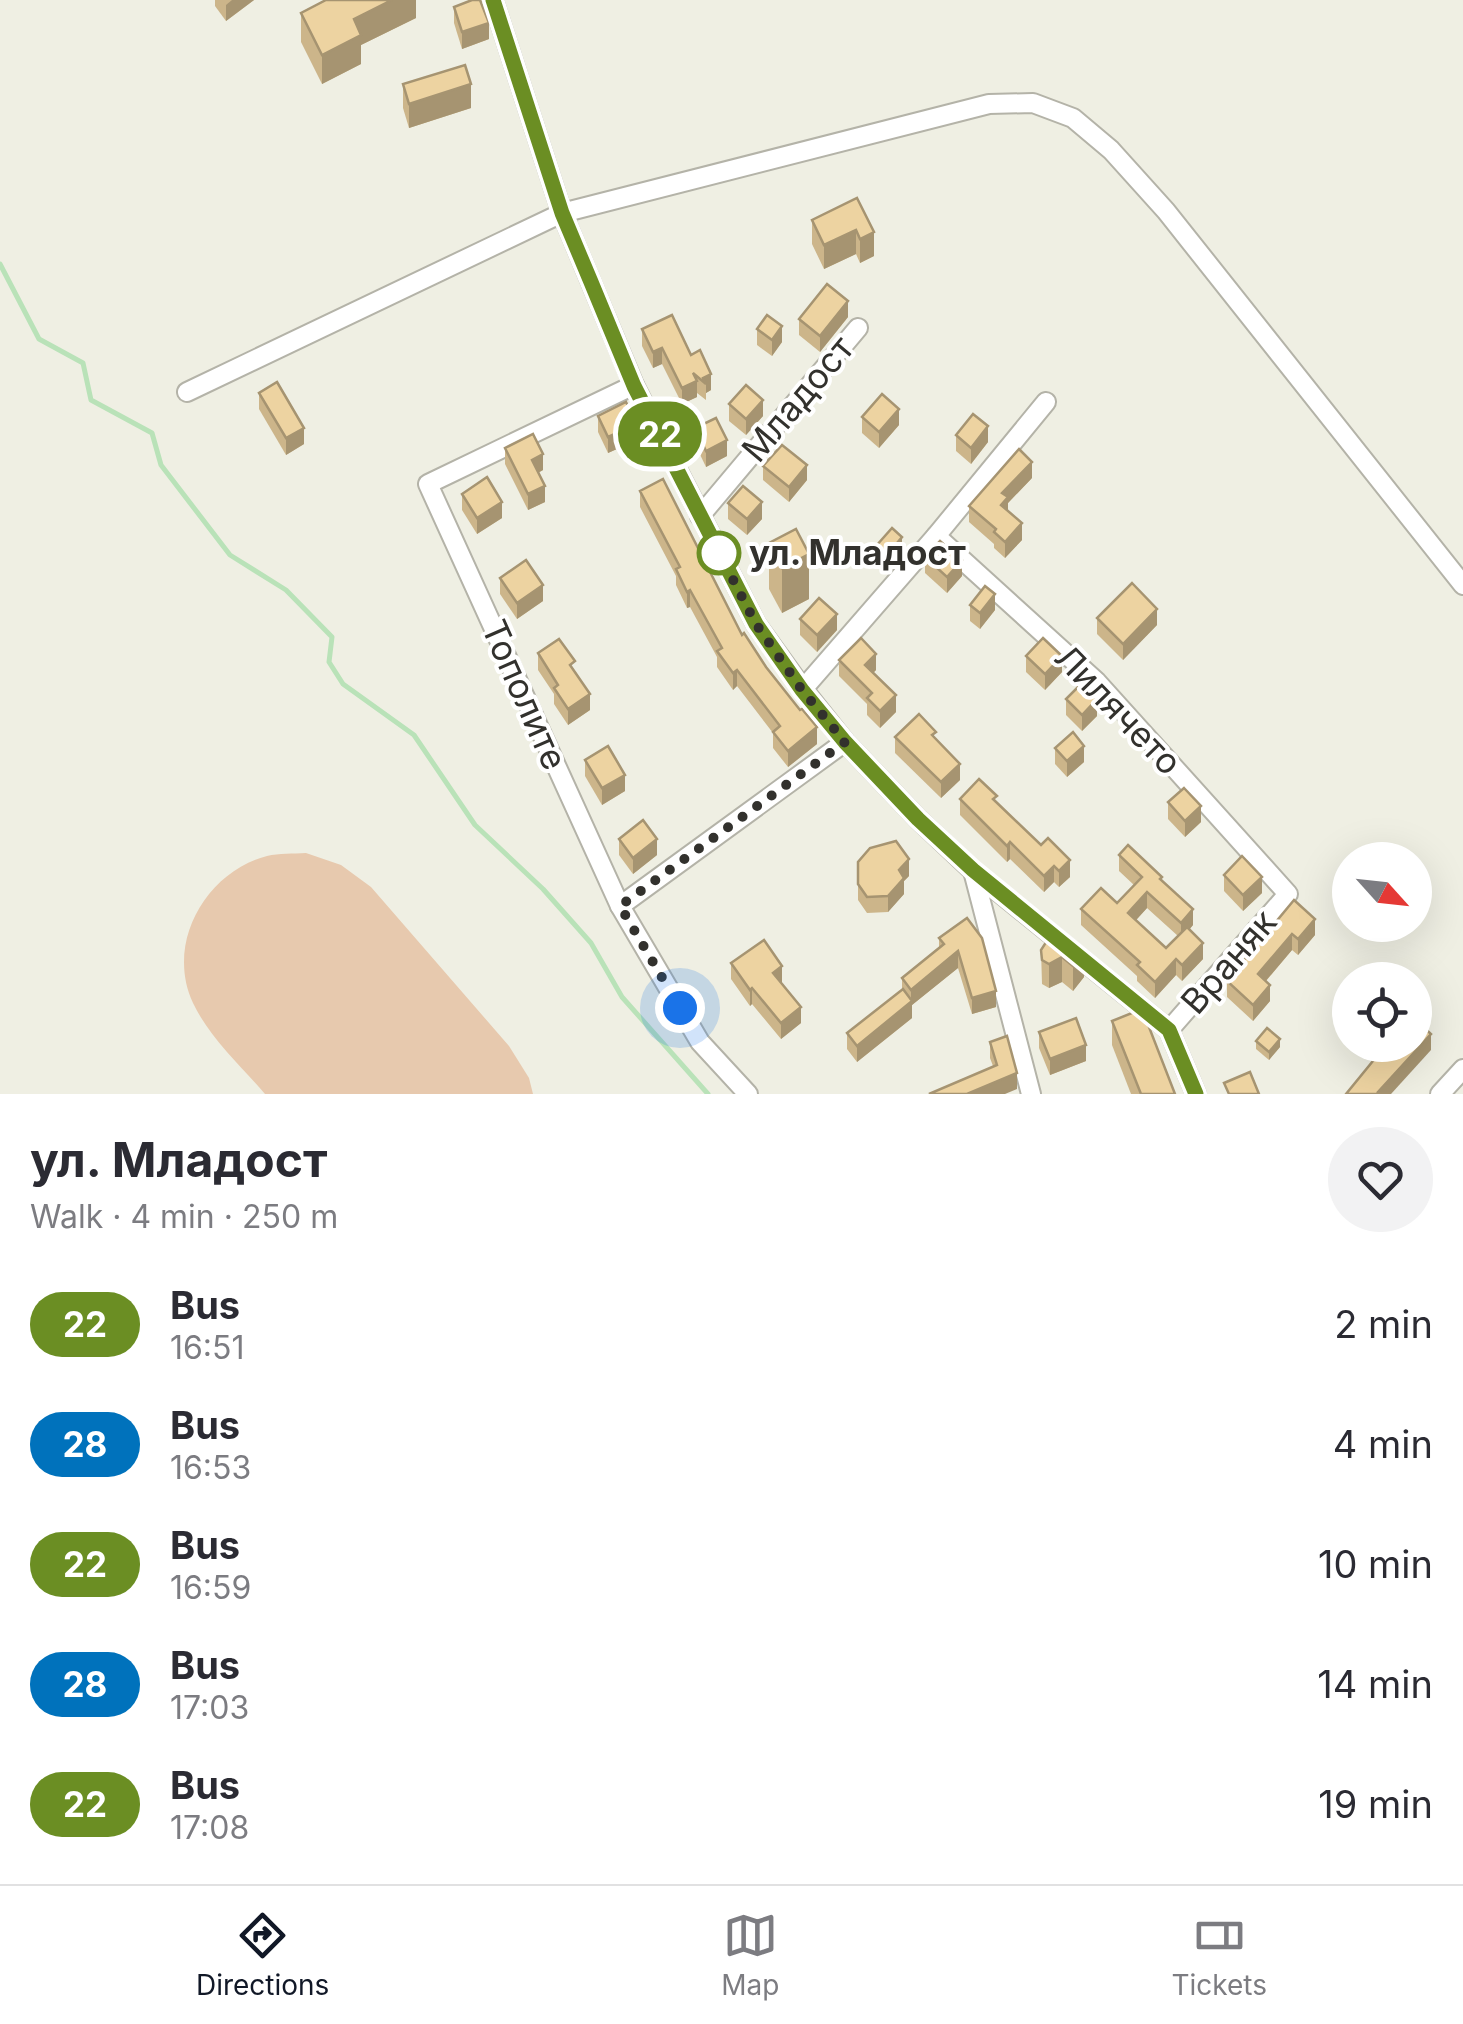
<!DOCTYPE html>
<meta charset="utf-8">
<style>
:root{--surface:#fff;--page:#f2f2f3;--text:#2b2b33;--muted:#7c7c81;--line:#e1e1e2;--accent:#111827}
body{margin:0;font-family:Inter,sans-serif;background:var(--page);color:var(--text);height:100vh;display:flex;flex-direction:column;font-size:38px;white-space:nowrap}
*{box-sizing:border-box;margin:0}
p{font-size:32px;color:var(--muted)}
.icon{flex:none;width:55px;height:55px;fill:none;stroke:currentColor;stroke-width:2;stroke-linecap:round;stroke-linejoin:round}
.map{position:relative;height:1094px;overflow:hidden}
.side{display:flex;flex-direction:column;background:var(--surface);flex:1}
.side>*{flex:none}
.badge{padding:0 20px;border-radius:32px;font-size:35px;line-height:65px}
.needle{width:65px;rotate:117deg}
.tools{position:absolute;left:1332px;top:842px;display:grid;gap:20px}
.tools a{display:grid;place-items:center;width:100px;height:100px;border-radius:50%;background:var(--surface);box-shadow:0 10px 40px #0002;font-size:50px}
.you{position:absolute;width:50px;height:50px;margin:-25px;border:8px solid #fff;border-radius:50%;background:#1a73e8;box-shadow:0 0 0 15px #1a73e833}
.map>.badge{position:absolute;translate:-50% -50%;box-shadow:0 0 0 5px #fff}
.round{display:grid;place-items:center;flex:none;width:105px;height:105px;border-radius:52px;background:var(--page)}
.summary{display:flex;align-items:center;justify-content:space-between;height:170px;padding:0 30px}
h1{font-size:48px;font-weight:700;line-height:75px}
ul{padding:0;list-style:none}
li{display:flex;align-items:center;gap:30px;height:120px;padding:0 30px}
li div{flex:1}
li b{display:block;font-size:38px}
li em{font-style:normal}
li .badge{min-width:110px;font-weight:700;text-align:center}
.menu{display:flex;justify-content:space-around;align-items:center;height:140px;border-top:2px solid var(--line);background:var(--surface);font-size:28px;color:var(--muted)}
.menu a{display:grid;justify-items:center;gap:5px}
.menu .selected{color:var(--accent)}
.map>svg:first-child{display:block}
.pitch{fill:#e7c9ae}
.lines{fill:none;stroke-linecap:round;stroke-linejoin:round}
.stream{stroke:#b9e2b8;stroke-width:5}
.minor-casing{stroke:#b4b3a8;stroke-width:22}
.minor{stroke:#fff;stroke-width:18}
.wall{fill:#ccb58a;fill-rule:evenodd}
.shaded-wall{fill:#a69471}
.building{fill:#edd3a1;stroke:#a69471;stroke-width:2.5}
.line-casing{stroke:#fff;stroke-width:22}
.line{stroke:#6b8e23;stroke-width:15}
.walk{stroke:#32312d;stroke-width:10;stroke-dasharray:0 18}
.stop-dot{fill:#fff;stroke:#6b8e23;stroke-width:5}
.labels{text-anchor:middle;stroke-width:8;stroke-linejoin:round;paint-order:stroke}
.street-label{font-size:35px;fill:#32312d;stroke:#fff}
.stop-label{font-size:35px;font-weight:bold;fill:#32312d;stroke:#fff;text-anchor:start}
</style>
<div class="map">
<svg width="1463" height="1094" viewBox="0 0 1463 1094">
<rect width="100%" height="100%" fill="#efefe3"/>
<path class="pitch" d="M306,853l35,12 30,22 138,159 20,32 4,16h-268c-24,-28 -56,-57 -72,-91 -28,-60 13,-131 74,-147 12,-3 26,-2 39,-3z"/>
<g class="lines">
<path class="stream" d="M0,264l39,75 44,24 8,37 61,33 9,32 69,90 56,35 46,47 -3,25 14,22 71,51 61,90 68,64 48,54 31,54 86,97"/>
<defs>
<g id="minor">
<path d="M493,0l69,213 72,172 122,239 47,65 42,53 73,77 55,52 196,159 27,64"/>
<path d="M634,385l-206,99 192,422 80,136 48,52"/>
<path d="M187,392l375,-179 427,-109 44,-1 40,15 38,32 55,61 297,374"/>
<path d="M700,516l158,-188"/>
<path d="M936,536l161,146 191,212 -119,136"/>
<path d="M803,689l133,-153 110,-134"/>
<path d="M973,871l58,223"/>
<path d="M620,906l225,-164"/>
<path d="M1440,1094l23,-25"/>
</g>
</defs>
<use href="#minor" class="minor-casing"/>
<use href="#minor" class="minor"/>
</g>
<g class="wall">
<path d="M215,0h39l-28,21 -11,-15z"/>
<path d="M416,0v18l-55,27v19l-39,20 -21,-42v-29z"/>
<path d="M454,7l35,32 -27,10 -8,-26z"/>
<path d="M403,84l68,24 -62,20 -6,-20z"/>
<path d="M857,198l17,58 -14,7 -4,-9 -32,15 -12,-25v-24z"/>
<path d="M848,317l-28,35 -21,-17v-16z"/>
<path d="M642,329l49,26 20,35 -5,3v7l-9,-7v4l-15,7 -20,-40 -9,4 -11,-22z"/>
<path d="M757,329l25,13 -10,14 -15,-11z"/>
<path d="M259,393l45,51 -18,11 -27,-46z"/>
<path d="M729,404l34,12 -17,19 -17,-14z"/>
<path d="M598,416l39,24 -29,13 -10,-21z"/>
<path d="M862,417l37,8 -20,23 -17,-15z"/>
<path d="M695,428l32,28 -21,11 -11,-23z"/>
<path d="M956,435l32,7 -17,22 -15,-13z"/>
<path d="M505,448l38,22 -5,3 7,29 -17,8 -23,-46z"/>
<path d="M763,466l44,14 -18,22 -26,-22z"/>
<path d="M1032,478l-24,25v8l14,29 -17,18 -11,-10v-4l-25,-22v-16z"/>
<path d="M640,491l177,253 -29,23 -15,-19v-15l-36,-47 -4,4 -16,-23v-10l-27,-50 -3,1 -11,-23v-9l-36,-69z"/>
<path d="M462,494l40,24 -25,16 -15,-24z"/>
<path d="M728,503l34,16 -15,16 -19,-16z"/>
<path d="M769,543l40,56 -27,14 -13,-24z"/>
<path d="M876,546l26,8 -15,17 -11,-9z"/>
<path d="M925,557l37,19 -15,17 -22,-20z"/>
<path d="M500,578l43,23 -26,18 -17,-25z"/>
<path d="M970,605l25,5 -15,19 -10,-8z"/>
<path d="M1097,618l60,7 -34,35 -26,-26z"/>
<path d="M800,619l37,11 -20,22 -17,-17z"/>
<path d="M538,653l37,19 15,38 -22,15 -14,-21v-10l-16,-24z"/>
<path d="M1026,656l36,16 -17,18 -19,-18z"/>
<path d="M839,660l37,10 -3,3 23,39 -16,16 -13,-13v-11l-28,-28z"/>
<path d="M1066,699l31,17 -15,15 -16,-16z"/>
<path d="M895,737l41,1 24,42 -19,18 -46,-45z"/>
<path d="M1055,748l29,14 -17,15 -12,-13z"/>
<path d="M585,760l40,31 -23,14 -17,-29z"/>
<path d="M960,799l37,4 73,74 -11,10 -5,-5 -10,10 -34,-33 -3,3 -47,-47z"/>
<path d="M1168,802l33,20 -16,15 -17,-18z"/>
<path d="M619,839l38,16 -24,19 -14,-19z"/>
<path d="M1119,855l43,25 31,45 -4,5 14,29 -21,22 -6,-6 -21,23 -18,-17v-5l-56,-51v-16l36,-6 17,-18 -15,-14zM1147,908l31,28 -12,12 -30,-28z"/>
<path d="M858,862l51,14 -5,5v13l-16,18 -21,1 -9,-13z"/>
<path d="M1224,875l38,18 -19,18 -19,-20z"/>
<path d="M1294,900l21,35 -17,20 -6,-5 -26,31 4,20 -17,20 -26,-24v-16z"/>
<path d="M967,918l29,89 -24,7 -14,-46 -46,37v13l-55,44 -10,-13v-16l55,-43v-12l37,-31v-9z"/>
<path d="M1078,948l6,29 -11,14 -11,-9 -13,6 -7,-4 -1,-34z"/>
<path d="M731,963l51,19 -1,1 20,40 -20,16 -29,-35 -2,2 -19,-27z"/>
<path d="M1112,1021l63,73h-44l-19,-49z"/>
<path d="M1039,1032l47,29 -36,14 -11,-27z"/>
<path d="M1256,1041l24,6 -11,13 -13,-11z"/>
<path d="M990,1042l27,47 -24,-23 -3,-8z"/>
</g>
<g class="shaded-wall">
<path d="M232,0h22l-28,21v-16z"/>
<path d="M392,0h24v18l-55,27v19l-39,20v-29l32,-36z"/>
<path d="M489,23v16l-27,10v-17z"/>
<path d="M471,84v24l-62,20v-24z"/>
<path d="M856,230v24l-32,15v-24z"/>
<path d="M874,232v24l-14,7v-24z"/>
<path d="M848,301v16l-28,35v-16z"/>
<path d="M782,326v16l-10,14v-16z"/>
<path d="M662,348v16l-9,4v-16z"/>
<path d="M711,374v16l-5,3v-9l-3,-6z"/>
<path d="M697,381v16l-15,7v-16z"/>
<path d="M763,400v16l-17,19v-16z"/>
<path d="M899,409v16l-20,23v-16z"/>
<path d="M637,424v16l-29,13v-16z"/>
<path d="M988,426v16l-17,22v-16z"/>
<path d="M304,428v16l-18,11v-17z"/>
<path d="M727,440v16l-21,11v-16z"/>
<path d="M543,454v16l-11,6v-16z"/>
<path d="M1032,462v16l-24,25v11l-7,7 1,-28z"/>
<path d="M807,465v15l-18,22v-15z"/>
<path d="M545,486v16l-17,8v-16z"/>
<path d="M502,502v16l-25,16v-16z"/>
<path d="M762,502v17l-15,16v-16z"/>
<path d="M1022,523v17l-17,18v-16z"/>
<path d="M902,537v17l-15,17v-16z"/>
<path d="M809,554v45l-27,14v-45z"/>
<path d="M962,560v16l-15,17v-16z"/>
<path d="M543,585v16l-26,18v-16z"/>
<path d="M690,590v17l-3,1v-16z"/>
<path d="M995,594v16l-15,19v-16z"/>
<path d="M1157,609v16l-34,35v-16z"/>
<path d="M837,614v16l-20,22v-17z"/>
<path d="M876,654v16l-11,11v-16z"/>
<path d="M1062,656v16l-17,18v-16z"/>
<path d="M737,670v16l-4,4v-17z"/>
<path d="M590,694v16l-22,15v-16z"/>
<path d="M896,695v17l-16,16v-17z"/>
<path d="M1097,699v17l-15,15v-16z"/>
<path d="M817,727v17l-29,23v-16z"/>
<path d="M1084,746v16l-17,15v-16z"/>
<path d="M960,764v16l-19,18v-16z"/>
<path d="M625,775v16l-23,14v-17z"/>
<path d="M1201,806v16l-16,15v-16z"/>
<path d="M657,839v16l-24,19v-16z"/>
<path d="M1010,842v17l-3,3v-16z"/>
<path d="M909,859v17l-5,5v13l-16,18v-16l11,-26z"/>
<path d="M1070,860v17l-11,10v-16z"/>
<path d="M1054,866v16l-10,10v-16z"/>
<path d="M1262,877v16l-19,18v-16z"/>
<path d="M1147,892v16l-19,21v-16z"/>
<path d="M1193,909v16l-12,14v-16z"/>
<path d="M1315,919v16l-17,20v-16z"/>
<path d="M1292,934v16l-34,40v-16z"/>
<path d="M1203,943v16l-21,22v-16z"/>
<path d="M958,951v17l-46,37v13l-55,44v-16l54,-44v-12z"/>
<path d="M1084,953v24l-11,14v-25z"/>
<path d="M1062,957v25l-13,6v-24z"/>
<path d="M1176,959v16l-21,23v-16z"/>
<path d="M782,966v16l-9,7v-16z"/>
<path d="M1270,985v16l-17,20v-16z"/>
<path d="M752,988v16l-2,2v-16z"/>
<path d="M996,991v16l-24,7v-16z"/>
<path d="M1423,1003v16l-8,10v-17z"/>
<path d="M801,1007v16l-20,16v-16z"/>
<path d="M1431,1034v16l-40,44h-13v-2z"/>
<path d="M1280,1039v8l-11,13v-8z"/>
<path d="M1086,1045v16l-36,14v-16z"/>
<path d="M1017,1073v16l-12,5h-38z"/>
</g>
<g class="building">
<path d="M326,0h66l-38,19 7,16 -39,20 -21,-42z"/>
<path d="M472,0h8l9,23 -27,9 -8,-25z"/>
<path d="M465,65l6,19 -62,20 -6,-20z"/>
<path d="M857,198l17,34 -14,7 -4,-9 -32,15 -12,-25z"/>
<path d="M827,284l21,17 -28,35 -21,-17z"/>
<path d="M672,315l19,40 9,-5 11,24 -8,4 3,6 -13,-11 4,8 -15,7 -20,-40 -9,4 -11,-23z"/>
<path d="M767,315l15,11 -10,14 -15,-11z"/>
<path d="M277,382l27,46 -18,10 -27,-45z"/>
<path d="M746,385l17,15 -17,19 -17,-15z"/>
<path d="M882,394l17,15 -20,23 -17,-15z"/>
<path d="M626,402l11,22 -29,13 -10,-21z"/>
<path d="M973,414l15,12 -17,22 -15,-13z"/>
<path d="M716,418l11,22 -21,11 -11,-23z"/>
<path d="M533,434l10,20 -11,6 13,26 -17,8 -23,-46z"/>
<path d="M782,445l25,20 -18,22 -26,-21z"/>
<path d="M1019,449l13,13 -30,31 6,4 -7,8 21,18 -17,19 -11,-10 2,-3 -27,-23z"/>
<path d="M487,477l15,25 -25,16 -15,-24z"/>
<path d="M663,479l79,156 2,-2 22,34 34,43 2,-1 15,18 -29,24 -15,-19 7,-6 -43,-56 -4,3 -16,-22 5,-3 -32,-58 -3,2 -11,-23 4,-2 -40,-76z"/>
<path d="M743,486l19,16 -15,17 -19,-16z"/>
<path d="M892,528l10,9 -15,18 -11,-9z"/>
<path d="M796,529l13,25 -27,14 -13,-25z"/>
<path d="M940,541l22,19 -15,17 -22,-20z"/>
<path d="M526,560l17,25 -26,18 -17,-25z"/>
<path d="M1132,583l25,26 -34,35 -26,-26z"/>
<path d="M985,586l10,8 -15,19 -10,-8z"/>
<path d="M819,598l18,16 -20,21 -17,-16z"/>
<path d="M861,638l15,16 -11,11 31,30 -16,16 -13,-13 5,-5 -33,-33z"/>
<path d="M1043,638l19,18 -17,18 -19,-18z"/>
<path d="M559,639l16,22 -5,4 20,29 -22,15 -14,-21 4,-3 -20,-32z"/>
<path d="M1081,684l16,15 -15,16 -16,-16z"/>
<path d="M919,714l17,18 -4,3 28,29 -19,18 -46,-45z"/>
<path d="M1073,732l11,14 -17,15 -12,-13z"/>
<path d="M608,746l17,29 -23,13 -17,-28z"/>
<path d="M979,779l18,17 -4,3 48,46 7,-7 22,22 -11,11 -5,-5 -10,10 -34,-34 -3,4 -47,-47z"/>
<path d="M1184,788l17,18 -16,15 -17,-19z"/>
<path d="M643,820l14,19 -24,19 -14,-19z"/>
<path d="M896,841l13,18 -10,11 5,8 -16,18 -21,1 -9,-13v-22l12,-14z"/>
<path d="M1128,845l34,32 -2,2 33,30 -12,14 -34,-31 -19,21 38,35 21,-21 16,16 -21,22 -6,-6 -21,23 -18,-17 3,-3 -59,-53 20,-21 16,15 25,-26 -23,-22z"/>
<path d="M1242,856l20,21 -19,18 -19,-20z"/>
<path d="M1294,900l21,19 -17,20 -6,-5 -34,40 12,11 -17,20 -26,-24z"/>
<path d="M967,918l15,20 14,53 -24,7 -14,-47 -47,39 -9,-12 42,-34 -5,-6z"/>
<path d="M1050,936l28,12 6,5 -11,13 -11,-9 -13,7 -7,-4 -1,-10z"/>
<path d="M764,940l18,26 -9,7 28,34 -20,16 -29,-35 -2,2 -19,-27z"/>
<path d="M1380,967l15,13h-25z"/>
<path d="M903,989l9,12 -55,45 -10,-13z"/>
<path d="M1415,996l8,7 -8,9z"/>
<path d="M1142,1009l33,85h-34l-29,-73z"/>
<path d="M1076,1018l10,27 -36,14 -11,-27z"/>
<path d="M1415,1019l16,15 -53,58 3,2h-35l40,-49h29z"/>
<path d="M1267,1028l13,11 -11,13 -13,-11z"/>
<path d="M1007,1036l10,37 -50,21h-38l68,-29 -7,-23z"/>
<path d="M1250,1072l9,22h-30l-5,-11z"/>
</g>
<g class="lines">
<defs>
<path id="line" d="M493,0l69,213 29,69 43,104 122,238 46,66 43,52 73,77 55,51 196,160 27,64"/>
</defs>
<use href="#line" class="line-casing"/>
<use href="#line" class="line"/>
<path class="walk" d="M680,1008l-60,-102 225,-164 -43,-52 -46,-66 -42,-81 5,10"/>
</g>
<circle class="stop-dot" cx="719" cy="553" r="20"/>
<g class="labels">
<g class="street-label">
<text transform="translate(798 399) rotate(-50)" y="12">Младост</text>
<text transform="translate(524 695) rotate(66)" y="12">Тополите</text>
<text transform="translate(1118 710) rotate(46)" y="12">Лилячето</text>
<text transform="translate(1229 962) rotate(-49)" y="12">Враняк</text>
</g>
<g class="stop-label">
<text x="749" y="565">ул. Младост</text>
</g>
</g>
</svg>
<div class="tools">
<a><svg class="needle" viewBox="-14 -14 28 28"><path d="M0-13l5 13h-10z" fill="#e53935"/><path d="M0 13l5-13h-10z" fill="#7c7c81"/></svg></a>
<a><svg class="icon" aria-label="locate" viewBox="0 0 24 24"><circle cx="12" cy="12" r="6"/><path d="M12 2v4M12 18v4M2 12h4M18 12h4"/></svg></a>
</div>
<div class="you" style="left:680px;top:1008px"></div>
<b class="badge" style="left:660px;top:434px;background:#6b8e23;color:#fff">22</b>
</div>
<section class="side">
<div class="summary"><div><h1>ул. Младост</h1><p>Walk · 4 min · 250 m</p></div><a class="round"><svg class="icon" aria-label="heart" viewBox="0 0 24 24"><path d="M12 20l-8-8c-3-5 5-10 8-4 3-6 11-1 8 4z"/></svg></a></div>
<ul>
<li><span class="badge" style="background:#6b8e23;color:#fff">22</span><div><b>Bus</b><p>16:51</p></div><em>2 min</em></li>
<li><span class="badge" style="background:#0072bc;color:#fff">28</span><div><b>Bus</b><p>16:53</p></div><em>4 min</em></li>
<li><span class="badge" style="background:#6b8e23;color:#fff">22</span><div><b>Bus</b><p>16:59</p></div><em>10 min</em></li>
<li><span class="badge" style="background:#0072bc;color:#fff">28</span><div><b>Bus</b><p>17:03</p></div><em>14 min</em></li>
<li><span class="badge" style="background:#6b8e23;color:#fff">22</span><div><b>Bus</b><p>17:08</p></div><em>19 min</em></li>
</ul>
</section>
<nav class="menu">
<a class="selected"><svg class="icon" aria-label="directions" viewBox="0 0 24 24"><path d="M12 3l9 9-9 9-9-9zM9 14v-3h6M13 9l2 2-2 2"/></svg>Directions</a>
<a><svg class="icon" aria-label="map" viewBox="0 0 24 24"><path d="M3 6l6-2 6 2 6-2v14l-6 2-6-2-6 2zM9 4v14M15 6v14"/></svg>Map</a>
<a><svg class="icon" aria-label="tickets" viewBox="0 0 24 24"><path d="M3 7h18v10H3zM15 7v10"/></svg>Tickets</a>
</nav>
